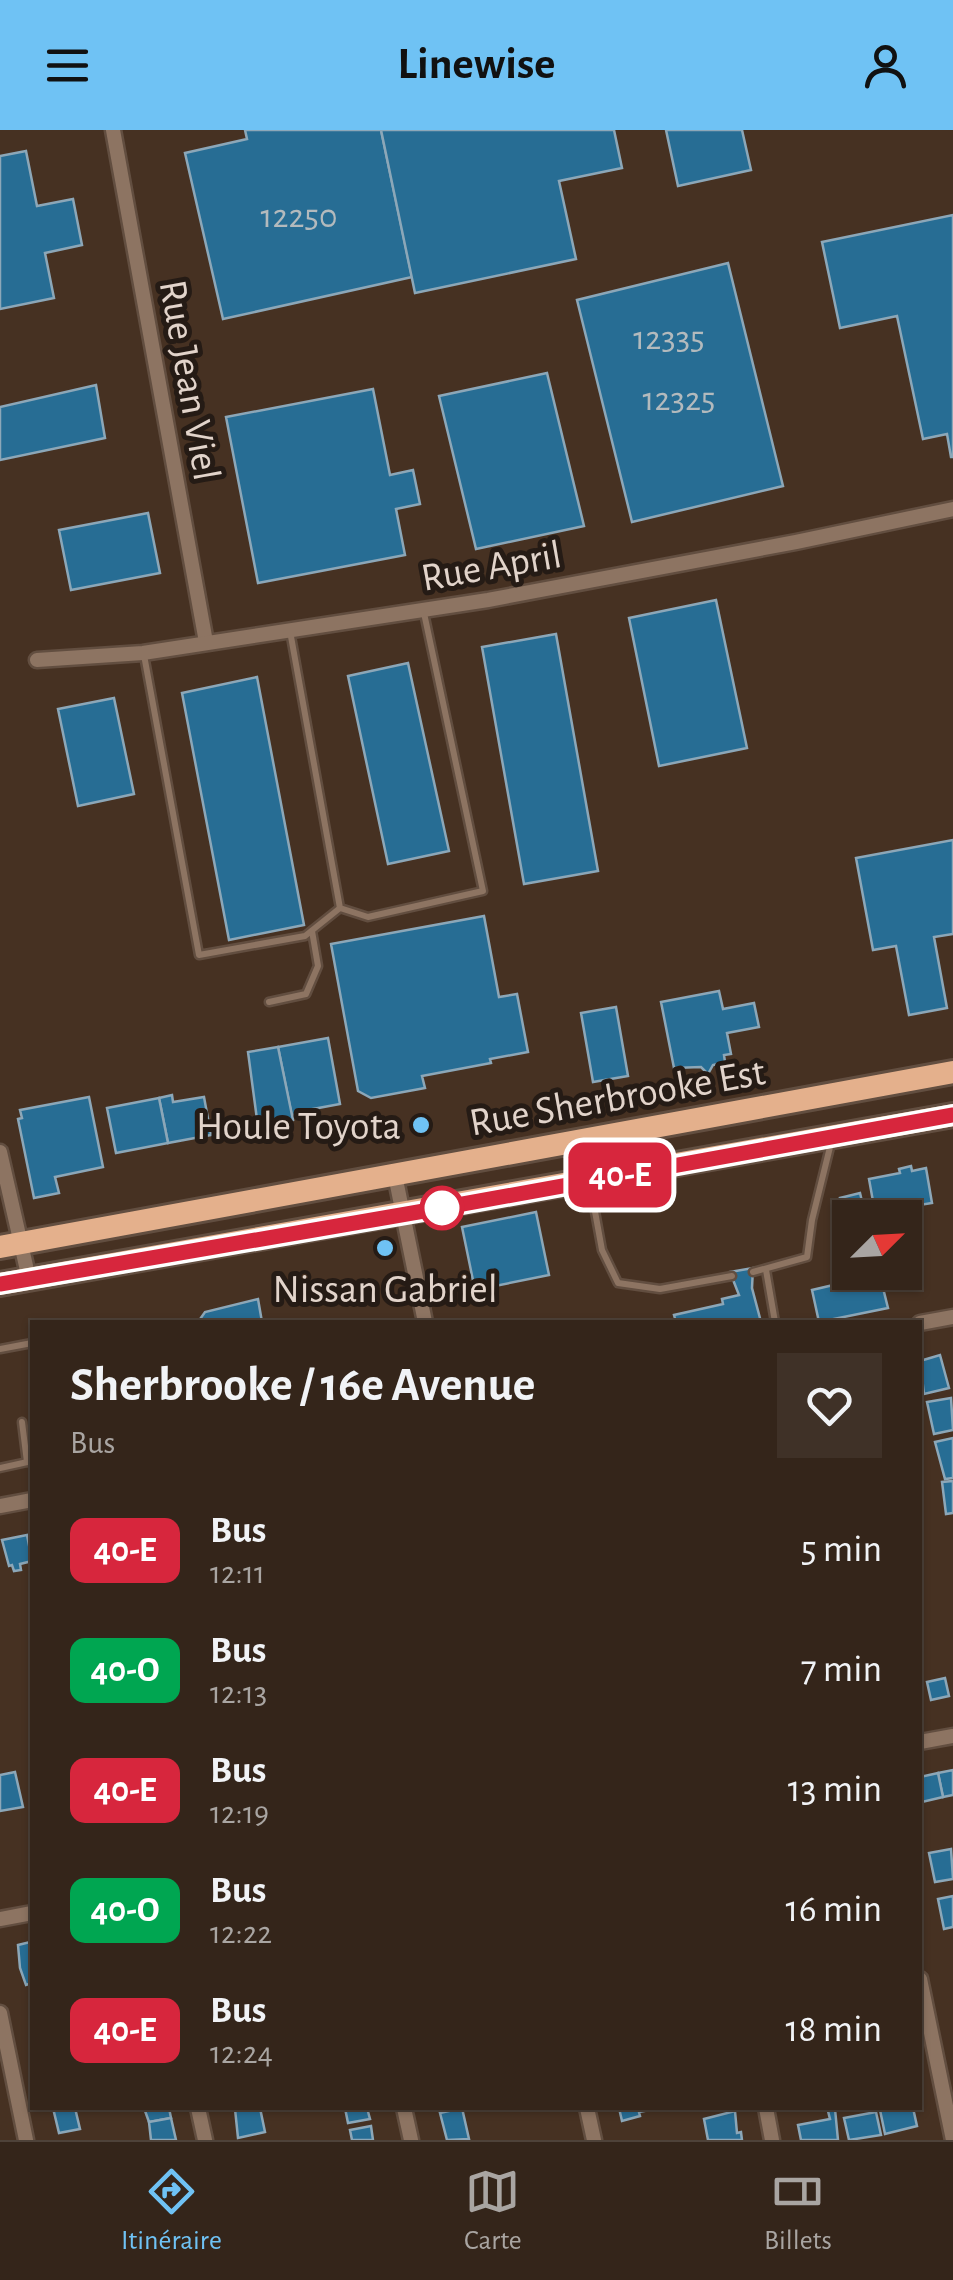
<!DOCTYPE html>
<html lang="fr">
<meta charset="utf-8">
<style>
:root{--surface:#34251a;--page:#3f3127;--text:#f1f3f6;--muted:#a9a5a2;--line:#4e4239;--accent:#6fc2f4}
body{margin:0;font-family:"Alegreya Sans",sans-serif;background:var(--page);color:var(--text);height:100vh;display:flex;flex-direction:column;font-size:38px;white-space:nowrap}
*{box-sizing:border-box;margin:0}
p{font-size:32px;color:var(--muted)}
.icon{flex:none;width:55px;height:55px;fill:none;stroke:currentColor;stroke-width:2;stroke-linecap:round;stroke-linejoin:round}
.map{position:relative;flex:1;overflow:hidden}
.sheet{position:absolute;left:30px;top:1190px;width:892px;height:790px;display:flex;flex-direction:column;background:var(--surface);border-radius:0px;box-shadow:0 2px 8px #0004,0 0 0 2px var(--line)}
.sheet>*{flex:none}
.badge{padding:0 20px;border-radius:15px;font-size:35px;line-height:65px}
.needle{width:65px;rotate:66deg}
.tools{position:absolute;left:832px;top:1070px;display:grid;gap:20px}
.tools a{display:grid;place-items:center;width:90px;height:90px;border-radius:0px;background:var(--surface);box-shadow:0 2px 8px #0004,0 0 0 2px var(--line);font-size:50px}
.map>.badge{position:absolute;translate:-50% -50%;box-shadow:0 0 0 5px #fff}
.round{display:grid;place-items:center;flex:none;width:105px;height:105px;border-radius:0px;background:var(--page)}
.overview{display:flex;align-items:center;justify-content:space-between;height:170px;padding:0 40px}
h1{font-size:48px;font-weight:700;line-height:75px}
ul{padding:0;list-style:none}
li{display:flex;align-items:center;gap:30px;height:120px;padding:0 40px}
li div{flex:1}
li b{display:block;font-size:38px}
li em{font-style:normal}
li .badge{min-width:110px;font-weight:700;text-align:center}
header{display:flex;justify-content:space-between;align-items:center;height:130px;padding:0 40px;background:var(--accent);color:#111;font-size:45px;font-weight:700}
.tab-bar{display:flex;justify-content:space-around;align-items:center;height:140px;border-top:2px solid var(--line);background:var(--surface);font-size:28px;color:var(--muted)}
.tab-bar a{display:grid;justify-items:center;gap:5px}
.tab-bar .active{color:var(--accent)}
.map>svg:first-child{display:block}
.building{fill:#276d94;stroke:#8ca7b8;stroke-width:2.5}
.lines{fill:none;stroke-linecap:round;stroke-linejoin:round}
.service-casing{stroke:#624e40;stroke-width:11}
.minor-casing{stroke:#624e40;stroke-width:19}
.primary-casing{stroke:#624e40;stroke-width:28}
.service{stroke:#8d7462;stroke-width:6}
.minor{stroke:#8d7462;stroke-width:14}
.primary{stroke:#e4b08c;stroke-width:22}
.line-casing{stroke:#fff;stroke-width:22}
.line{stroke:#d7263d;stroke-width:15}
.poi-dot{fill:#6fc2f4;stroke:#251b15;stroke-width:4}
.stop-dot{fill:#fff;stroke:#d7263d;stroke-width:5}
.labels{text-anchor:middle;stroke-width:10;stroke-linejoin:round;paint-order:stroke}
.number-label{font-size:35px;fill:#b3babd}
.street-label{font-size:40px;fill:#e2d4cb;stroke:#251b15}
.poi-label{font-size:40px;fill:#e2d4cb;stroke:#251b15;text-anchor:end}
</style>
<header><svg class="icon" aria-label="menu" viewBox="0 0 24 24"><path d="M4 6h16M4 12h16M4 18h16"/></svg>Linewise<svg class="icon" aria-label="person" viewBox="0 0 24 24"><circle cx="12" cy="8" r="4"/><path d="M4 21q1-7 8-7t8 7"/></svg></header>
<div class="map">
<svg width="953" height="2010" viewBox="0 0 953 2010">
<rect width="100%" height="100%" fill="#463122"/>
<g class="building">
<path d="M245,0h136l31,147 -189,42 -38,-166 62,-14z"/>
<path d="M381,0h233l8,38 -63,13 17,78 -161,34z"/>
<path d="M666,0h76l9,40 -73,16z"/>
<path d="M26,21l11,55 36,-7 9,46 -37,8 9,45 -54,11v-153z"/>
<path d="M953,85v242h-2l-4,-23 -24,5 -26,-123 -57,12 -18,-86z"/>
<path d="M728,133l55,223 -151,36 -55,-222z"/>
<path d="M547,243l37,153 -108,23 -37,-153z"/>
<path d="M96,255l9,53 -105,22v-53z"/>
<path d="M373,259l17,86 23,-5 7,34 -24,5 9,46 -147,28 -32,-166z"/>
<path d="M148,383l12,60 -89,17 -12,-60z"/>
<path d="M716,470l31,148 -88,18 -30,-148z"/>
<path d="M556,504l42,237 -74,13 -42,-237z"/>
<path d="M408,533l41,188 -61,13 -40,-188z"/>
<path d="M257,547l47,248 -75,15 -47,-247z"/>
<path d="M114,568l20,96 -56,12 -20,-97z"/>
<path d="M953,710v94l-19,3 13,71 -38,7 -13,-69 -23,4 -17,-92z"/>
<path d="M484,786l15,81 18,-3 11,58 -38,7 1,4 -69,13 3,12 -54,10 -13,-7 -27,-147z"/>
<path d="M719,861l4,18 31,-6 5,24 -32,6 4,21 -7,1 1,7 -12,3 -5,9 -7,-7 -27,1 -13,-66z"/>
<path d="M616,877l12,69 -35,6 -12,-69z"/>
<path d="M328,908l12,66 -43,8 -5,5 -14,-70z"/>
<path d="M278,917l15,73 -35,7 -10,-75z"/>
<path d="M172,965l1,7 31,-5 7,38 -43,8 -9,-45z"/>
<path d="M89,967l14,70 -48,10 4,16 -25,5 -16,-79 4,-1 -2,-8z"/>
<path d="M159,968l9,45 -52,10 -9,-45z"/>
<path d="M911,1036l1,5 14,-3 6,35 -19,3 1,5 -27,5 -4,-4 1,5 -8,1 -7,-39 31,-6 -1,-4z"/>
<path d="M860,1063l6,25h-16v22l-10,-42z"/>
<path d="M536,1082l13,63 -74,15 -13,-63z"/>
<path d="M753,1138l-1,20 9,34h-85l-2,-7 49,-11 -1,-5 17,-4 -9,-23z"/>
<path d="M858,1142h21l9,36 -69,14 -7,-32 47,-11z"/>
<path d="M258,1169l4,23h-64l7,-10z"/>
<path d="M940,1225l9,33 -25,6 -4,-33z"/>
<path d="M951,1268l2,32 -19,4 -7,-32z"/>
<path d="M953,1308v40l-8,1 -10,-37z"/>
<path d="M953,1351v32l-7,1 -4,-32z"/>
<path d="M27,1405l5,26 -12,3 1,6 -7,1 -2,-6 -3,1 -7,-26z"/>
<path d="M945,1548l4,18 -18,4 -4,-18z"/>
<path d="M953,1640v25l-10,2 -5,-24z"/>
<path d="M15,1642l8,35 -23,4v-36z"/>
<path d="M938,1643l5,24 -21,5 -2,-25z"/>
<path d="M951,1719l2,30 -18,3 -6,-29z"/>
<path d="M953,1766v31l-9,2 -6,-30z"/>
<path d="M30,1812l2,41 -6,2 -6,-17 -2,-23z"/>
<path d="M53,1978h22l5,21 -21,4z"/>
<path d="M144,1978h25l2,10 -22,4z"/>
<path d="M260,1978l5,24 -27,6 -3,-29z"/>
<path d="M345,1978h22l3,11 -22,4z"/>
<path d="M462,1978l7,31 -22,1 -7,-27z"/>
<path d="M619,1978h31v2l-11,2 1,4 -18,5z"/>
<path d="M891,1978h22l4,18 -32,8 -5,-24z"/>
<path d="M835,1979l3,31h-37l-3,-15 32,-6 -2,-8z"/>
<path d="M735,1981l2,22 4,-1 1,8h-34l-4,-21z"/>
<path d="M876,1982l5,23 -32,5 -5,-22z"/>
<path d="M171,1988l5,22h-25l-2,-18z"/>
<path d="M371,1996l2,14h-21l-2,-10z"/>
</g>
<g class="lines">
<defs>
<g id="service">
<path d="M290,501l50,277 28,9 115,-26 -59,-278"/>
<path d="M144,525l55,300 106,-19 35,-28"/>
<path d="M269,872l37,-8 12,-28 -6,-35"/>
<path d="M590,1054l12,66 16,33 42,6 72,-13"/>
<path d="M766,1140l9,52"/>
<path d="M753,1142l54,-15 5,-37 19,-77"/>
<path d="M0,1219l32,-6"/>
<path d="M22,1292l5,40"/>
<path d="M0,1338l32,-7"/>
</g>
<g id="minor">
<path d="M113,0l93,512"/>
<path d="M37,530l106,-7 345,-53 308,-58 157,-33"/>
<path d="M0,1022l29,127"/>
<path d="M395,1045l30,147"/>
<path d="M920,1193l33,-6"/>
<path d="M0,1376l32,-6"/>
<path d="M920,1612l33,-6"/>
<path d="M0,1789l32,-6"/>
<path d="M920,1849l33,161"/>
<path d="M0,1883l26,127"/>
<path d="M198,1978l7,32"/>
<path d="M404,1978l7,32"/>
<path d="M587,1978l7,32"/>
<path d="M766,1978l6,32"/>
</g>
<g id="primary">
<path d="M0,1117l953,-175"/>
<path d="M0,1154c318,-57 636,-111 953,-169"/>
</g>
</defs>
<use href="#service" class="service-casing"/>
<use href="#minor" class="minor-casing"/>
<use href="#primary" class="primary-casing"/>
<use href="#service" class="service"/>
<use href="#minor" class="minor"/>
<use href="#primary" class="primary"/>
</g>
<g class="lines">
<defs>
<path id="line" d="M0,1154l424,-73 529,-96"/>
</defs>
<use href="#line" class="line-casing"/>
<use href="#line" class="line"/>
</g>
<g class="poi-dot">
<circle cx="421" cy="995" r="10"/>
<circle cx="385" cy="1118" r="10"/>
</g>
<circle class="stop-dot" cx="442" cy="1078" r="20"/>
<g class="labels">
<g class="number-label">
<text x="299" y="97">12250</text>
<text x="669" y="219">12335</text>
<text x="679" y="280">12325</text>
</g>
<g class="street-label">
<text transform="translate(191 250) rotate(80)" y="14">Rue Jean Viel</text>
<text transform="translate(491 435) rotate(-10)" y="14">Rue April</text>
<text transform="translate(617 966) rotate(-10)" y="14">Rue Sherbrooke Est</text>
</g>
<g class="poi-label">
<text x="401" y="1009">Houle Toyota</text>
<text x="385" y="1172" text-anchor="middle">Nissan Gabriel</text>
</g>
</g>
</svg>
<div class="tools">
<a><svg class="needle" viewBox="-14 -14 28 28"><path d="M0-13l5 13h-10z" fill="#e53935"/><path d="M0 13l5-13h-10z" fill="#a9a5a2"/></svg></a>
</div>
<b class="badge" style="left:620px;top:1045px;background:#d7263d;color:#fff">40-E</b>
<section class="sheet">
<div class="overview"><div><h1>Sherbrooke / 16e Avenue</h1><p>Bus</p></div><a class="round"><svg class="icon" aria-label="heart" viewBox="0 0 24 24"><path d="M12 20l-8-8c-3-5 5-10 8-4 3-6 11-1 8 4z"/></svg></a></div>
<ul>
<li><span class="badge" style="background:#d7263d;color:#fff">40-E</span><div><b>Bus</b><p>12:11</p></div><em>5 min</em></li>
<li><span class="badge" style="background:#00a651;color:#fff">40-O</span><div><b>Bus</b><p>12:13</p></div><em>7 min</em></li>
<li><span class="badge" style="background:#d7263d;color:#fff">40-E</span><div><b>Bus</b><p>12:19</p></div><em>13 min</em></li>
<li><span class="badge" style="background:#00a651;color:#fff">40-O</span><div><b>Bus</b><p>12:22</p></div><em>16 min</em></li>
<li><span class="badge" style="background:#d7263d;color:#fff">40-E</span><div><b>Bus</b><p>12:24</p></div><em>18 min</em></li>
</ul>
</section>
</div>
<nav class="tab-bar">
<a class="active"><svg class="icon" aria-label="directions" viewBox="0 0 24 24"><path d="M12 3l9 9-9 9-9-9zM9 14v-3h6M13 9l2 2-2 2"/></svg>Itinéraire</a>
<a><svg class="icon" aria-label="map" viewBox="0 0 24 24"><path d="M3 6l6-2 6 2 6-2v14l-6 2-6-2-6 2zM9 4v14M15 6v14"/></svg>Carte</a>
<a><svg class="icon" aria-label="tickets" viewBox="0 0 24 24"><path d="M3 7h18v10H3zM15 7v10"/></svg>Billets</a>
</nav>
